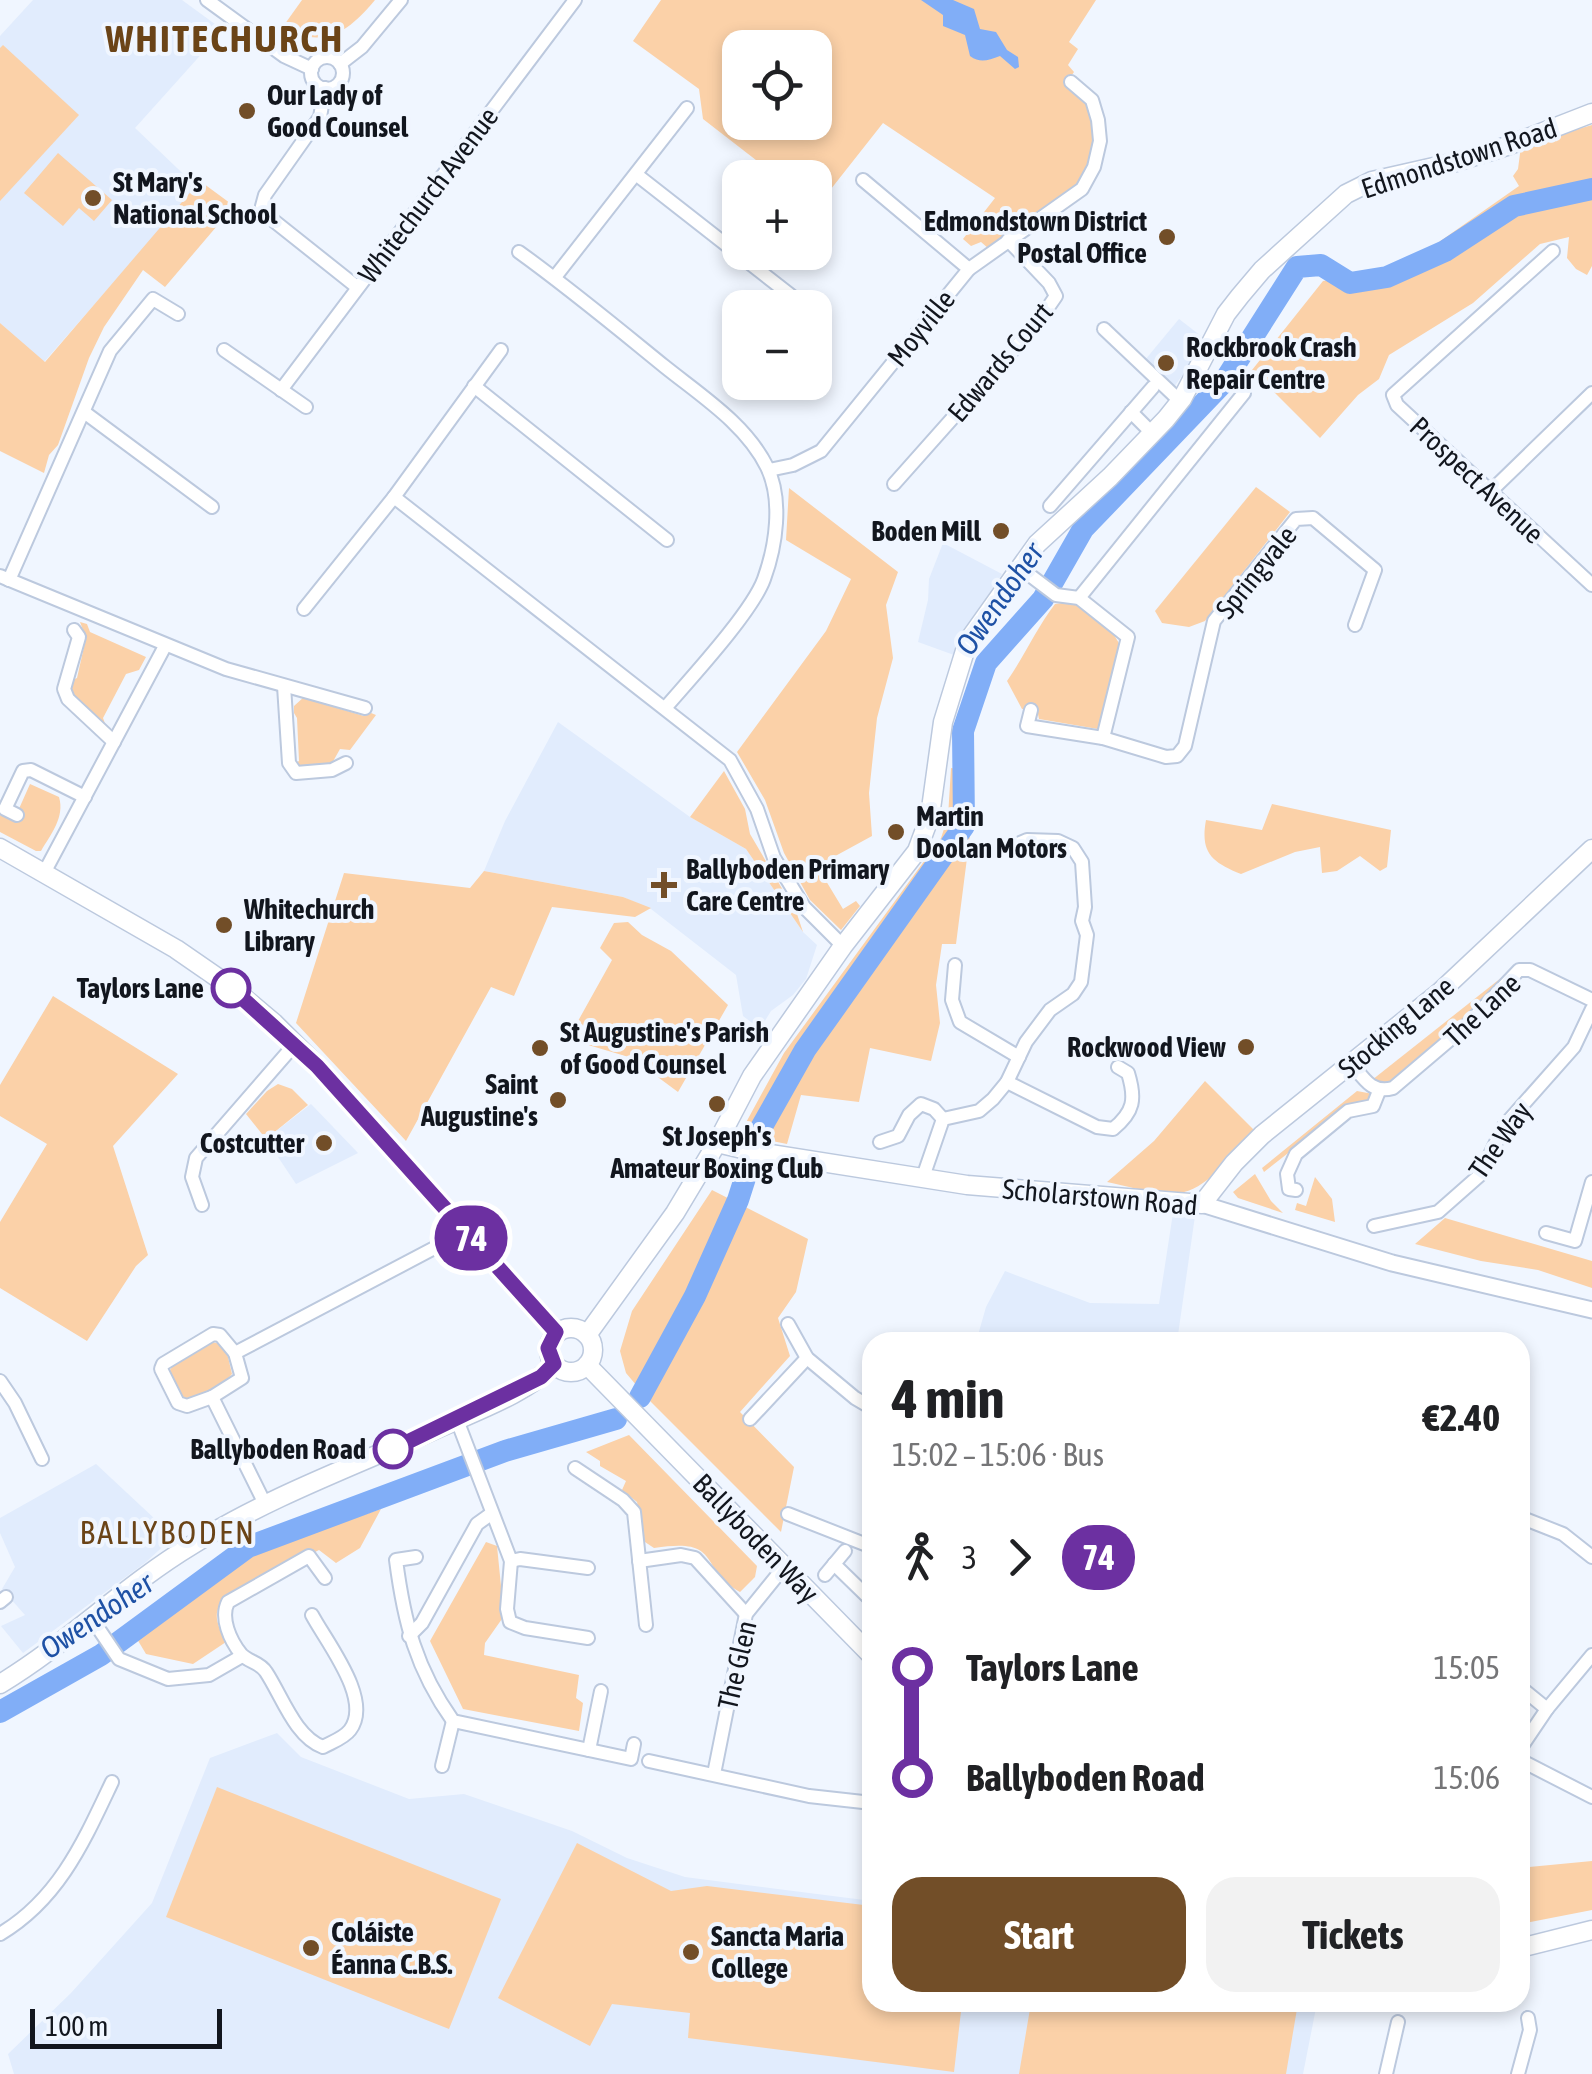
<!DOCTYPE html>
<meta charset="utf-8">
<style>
:root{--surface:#fff;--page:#f2f2f2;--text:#202124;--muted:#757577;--accent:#724e28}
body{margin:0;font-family:"Asap Condensed",sans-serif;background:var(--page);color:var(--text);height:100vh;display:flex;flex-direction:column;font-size:38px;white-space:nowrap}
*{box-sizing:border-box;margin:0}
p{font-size:32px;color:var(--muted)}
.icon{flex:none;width:55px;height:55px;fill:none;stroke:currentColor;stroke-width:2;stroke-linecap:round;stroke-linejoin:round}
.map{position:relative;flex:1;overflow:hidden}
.panel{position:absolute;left:862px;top:1332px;width:668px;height:680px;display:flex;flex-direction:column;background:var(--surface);border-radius:30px;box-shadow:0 5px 15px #0003}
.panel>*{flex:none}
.badge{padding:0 20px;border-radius:32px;font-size:35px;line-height:65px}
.controls{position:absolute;left:722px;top:30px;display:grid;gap:20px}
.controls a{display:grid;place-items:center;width:110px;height:110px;border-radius:20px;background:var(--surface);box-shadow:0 5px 15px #0003;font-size:50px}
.scale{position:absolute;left:30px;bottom:25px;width:192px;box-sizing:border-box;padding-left:10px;border:5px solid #12161e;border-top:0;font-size:28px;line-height:35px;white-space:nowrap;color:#12161e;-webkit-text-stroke:8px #f0f6ff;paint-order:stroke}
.map>.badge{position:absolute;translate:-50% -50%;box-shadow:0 0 0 5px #fff}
.legs{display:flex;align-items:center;gap:15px;height:110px;padding:0 30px;font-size:32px}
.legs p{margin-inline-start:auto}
.head{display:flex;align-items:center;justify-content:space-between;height:170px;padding:0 30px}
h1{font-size:55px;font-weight:700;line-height:75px}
.cta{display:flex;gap:20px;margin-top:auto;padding:20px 30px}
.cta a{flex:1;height:115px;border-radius:30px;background:var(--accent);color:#fff;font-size:40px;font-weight:700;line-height:115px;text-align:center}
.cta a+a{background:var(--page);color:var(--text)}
ul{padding:0 30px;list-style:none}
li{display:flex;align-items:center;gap:35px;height:110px;font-size:38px}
li i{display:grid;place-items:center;width:15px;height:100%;margin:0 12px;background:currentColor}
li i::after{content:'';width:25px;height:25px;margin:-12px;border:8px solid;border-radius:50%;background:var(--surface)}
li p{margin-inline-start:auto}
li:first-child i{background:linear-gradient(#0000 50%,currentColor 0)}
li:last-child i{background:linear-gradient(currentColor 50%,#0000 0)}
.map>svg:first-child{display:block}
.built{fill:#e1ecfd}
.green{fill:#fbd1a8;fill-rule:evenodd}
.water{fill:#81aef7}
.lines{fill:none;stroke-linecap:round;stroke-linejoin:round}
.river{stroke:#81aef7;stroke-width:22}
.minor-casing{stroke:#bcc9de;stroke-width:16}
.tertiary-casing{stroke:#bcc9de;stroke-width:19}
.secondary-casing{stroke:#bcc9de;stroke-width:21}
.minor{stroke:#fff;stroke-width:12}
.tertiary{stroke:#fff;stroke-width:15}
.secondary{stroke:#fff;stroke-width:18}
.line-1-casing{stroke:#fff;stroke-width:22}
.line-1{stroke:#6c30a1;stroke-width:15}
.poi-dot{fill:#724e28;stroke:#f0f6ff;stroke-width:4}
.stop-1-dot{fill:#fff;stroke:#6c30a1;stroke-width:5}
.labels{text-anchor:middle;stroke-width:8;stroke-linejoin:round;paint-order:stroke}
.poi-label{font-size:28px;font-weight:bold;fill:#12161e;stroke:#f0f6ff;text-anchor:start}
.street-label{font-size:28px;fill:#12161e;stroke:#f0f6ff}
.stop-label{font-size:28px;font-weight:bold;fill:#12161e;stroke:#f0f6ff;text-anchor:end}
.water-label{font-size:30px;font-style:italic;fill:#1e51a5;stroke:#f0f6ff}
.quarter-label{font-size:32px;letter-spacing:2.5px;fill:#6b4417;stroke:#f0f6ff}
.district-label{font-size:38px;font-weight:bold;letter-spacing:2.5px;fill:#6b4417;stroke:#f0f6ff}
</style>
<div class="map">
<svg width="1592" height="2074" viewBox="0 0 1592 2074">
<rect width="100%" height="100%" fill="#f0f6ff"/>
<g class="built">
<path d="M33,0h149l41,30 -88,98 62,59 -153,175 -44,-39v-287z"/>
<path d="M1179,319l22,17 -13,31 -14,20 -29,-27z"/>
<path d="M943,543l59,31 -36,55 -12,26 -36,-13 10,-42 1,-21z"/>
<path d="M558,722l132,95 56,32 57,83 14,13 -11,34 -13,16 -22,16 -11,18 -17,-13 -7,-41 -85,-66 -28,-12 -139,-26 21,-50z"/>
<path d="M311,1104l47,49 -62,31 -30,-45z"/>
<path d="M1173,1213l22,3 -18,126h-201l10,-35 19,-36 85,32 69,1z"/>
<path d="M96,1464l75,70 -1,6 -24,22 -123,91 -22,-27 24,-11 -23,-26 13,-22 -15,-34v-15z"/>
<path d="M277,1733l24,24 108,42 55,-5 108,37 55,27 58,19 187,24v101l445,1 -14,71h-1289l-6,-20 63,-61 81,-90 58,-145z"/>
</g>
<g class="green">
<path d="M302,0h73c-28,33 -50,49 -93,28z"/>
<path d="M661,0h435l-27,42 9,7 -10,16 6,7 -8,12c19,11 24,21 28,43 3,19 -2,43 -15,59 -14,17 -69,49 -90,63l-8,-7 -10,4 -8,-7 32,-41 -112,-75 -67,85 -1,-30 -37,-1 -75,-58 -4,-30 -66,-48zM740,48h75v74h-75z"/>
<path d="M3,45l76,70 -79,86v-153z"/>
<path d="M1592,125v141l-5,9 -11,-6 -9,-11 2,-21 -29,7 -67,59 -84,52 -10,24 -21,16 -38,43 -68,-68 71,-89 47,-8 59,-24 90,-63 -6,-10 5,-7 3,-23z"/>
<path d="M58,153l54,47 -18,21 -15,-13 -16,18 -39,-33z"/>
<path d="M200,181l34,25 -69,81 -22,-17 -39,57 -15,31 -31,87 -9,10 -5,18 -44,-22v-128l45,39z"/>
<path d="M1256,487l34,25 -85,109 -16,6 -27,-4 -7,-12z"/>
<path d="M789,488l109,84 -12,33 7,53 -16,60 -8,75 3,43 -55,30 26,43 13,-8 4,5 -19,24 -31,-30 -26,-47 -19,-53 -28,-48 89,-121 25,-52 -65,-39z"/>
<path d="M1070,602l37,21 13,22 -22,84 -59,-10 -2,-10h-15l-15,-28c18,-26 29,-52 48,-77z"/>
<path d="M80,622l7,2 3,8 56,25 -7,13 -13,4 -23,44 4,11 -35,-36 -2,-12 7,-3 9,-40z"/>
<path d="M304,697l17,1 3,6 40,12 7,-3 5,2 -26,35 -10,-1 -9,16 -11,-1 -7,7h-10l-8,-8 4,-2 -2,-43 -3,-5v-7z"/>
<path d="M951,768l20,3v56l-15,117h-14l-6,41 4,38 -9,38 -61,-13 -11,54 -58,-7 -14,49 -35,-7 -9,-9 41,-75 157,-215 7,-21z"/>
<path d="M724,771l21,38 5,25 47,80 6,18 -57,-83 -56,-32z"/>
<path d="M30,784l29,13c6,20 -8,37 -18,54h-5l-36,-19v-17l14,5z"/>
<path d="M1272,804l119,26 -4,37 -7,4 -20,-15 -23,15 -15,2 -2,-26 -25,5 -54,22c-29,-12 -41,-21 -35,-54l56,10z"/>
<path d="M484,871l139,26 28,11 -16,9 -83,-10 -38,89 -23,-9 -85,154 -110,-118 48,-150 126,15z"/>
<path d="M628,922l14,13 29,16 57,54 -50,87 -46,-34 -64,-19 44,-79 -12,-12 14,-25z"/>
<path d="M1506,974l-43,47 -71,63 -8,2 -12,-6z"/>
<path d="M53,996l125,78 -65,72 35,109 -12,11 -49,75 -87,-53v-66l47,-78 -47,-28v-31z"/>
<path d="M1205,1081l52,52c-18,17 -49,54 -73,59 -23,6 -55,-6 -77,-10l47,-41z"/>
<path d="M278,1084l14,5 16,16 -42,34 -20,-25 21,-23z"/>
<path d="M1357,1091l16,3 -1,6 -25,7 -83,65 -2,-4z"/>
<path d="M1255,1174l16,27 12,12 -45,-15 -5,-6z"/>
<path d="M1315,1177l17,22 3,23 -40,-12 2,-7 9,3z"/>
<path d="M712,1190l96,49 -12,53 -18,26 12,38 -50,56 54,55 -13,65 -134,-134 -21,-25 -6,-22 12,-40z"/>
<path d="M1445,1218l147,43v27l-54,-18 -57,-9 -66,-17z"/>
<path d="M212,1342l8,2 8,13 4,17c-13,15 -30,25 -50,25l-13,-28 8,-10z"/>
<path d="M629,1435l128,131 -2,11 -15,15c-43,-25 -17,-55 -86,-44l-9,-6 -8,-40 -15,-12 4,-9 -26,-15v-5l-14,-9z"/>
<path d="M381,1509l-21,39 -24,15 -17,-13 -93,48c-16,15 -8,27 0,44l-33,22 -47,-10 -15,-25 99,-69z"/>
<path d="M486,1542l11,4 7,70 -19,27 -1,12 95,20 -3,23 7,5 -4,28 -116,-22 -33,-68z"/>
<path d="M217,1787l284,112 -52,130 -283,-112z"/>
<path d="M577,1843l94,48 36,-5 165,20v96l90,1 -8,69 -266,-34 2,-25 -78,-9 -22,42 -92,-48z"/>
<path d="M1592,1861v49l-72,14v-56z"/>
<path d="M1031,2003v-1l267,1 -12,71h-267z"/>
</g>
<path class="water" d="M921,0h32l21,9 6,20 16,3 11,18 11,7 1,10 -4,2 -15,-13c-12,4 -19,8 -30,0l-5,-21 -22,-9v-11z"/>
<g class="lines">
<g class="river">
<path d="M640,1397l55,-101 43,-96 23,-72 44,-78 159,-224 -1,-95 23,-68 57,-64 40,-70 141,-147 73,-115 24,-2 29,18 37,-6 58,-26 69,-45 78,-17"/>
<path d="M0,1712l101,-57 147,-108 257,-96 111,-32"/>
</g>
<defs>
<g id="minor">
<path d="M207,0l77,56 28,13"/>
<circle cx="327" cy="73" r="16"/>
<path d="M340,64l22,-17 39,-47"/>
<path d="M325,88l-5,29 -55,78 -3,11 7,11 88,70"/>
<path d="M637,175l170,133"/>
<path d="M1553,251l-160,144 4,10 195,180"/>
<path d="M519,252c50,36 97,75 145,114 36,29 82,58 103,101 16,33 9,79 -3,112 -12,33 -73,99 -98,128"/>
<path d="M969,269l113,-80 12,-22 6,-26 -2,-21 -6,-20 -21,-18"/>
<path d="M555,277l132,-169"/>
<path d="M1104,329l76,72"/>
<path d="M224,350l82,57"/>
<path d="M474,386l193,154"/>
<path d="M281,390l294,-390"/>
<path d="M84,412l128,95"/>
<path d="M1131,412l22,22"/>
<path d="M769,470l24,-5 28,-14 148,-182 -106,-89"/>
<path d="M894,484l144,-162 18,-26 -7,-13 -41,-43"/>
<path d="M1492,490l100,-97"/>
<path d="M394,497l336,263 27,49 17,49 30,49 39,39"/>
<path d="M1050,506l103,-119"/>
<path d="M1019,567l37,28 23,3 49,39 -25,101"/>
<path d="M0,576l226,93 139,39"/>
<path d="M9,580l101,-229 43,-52 25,15"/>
<path d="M1079,598l165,-205 -5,-12"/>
<path d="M304,609l90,-112 107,-147"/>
<path d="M74,630l5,7 -15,52 4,10 46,43"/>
<path d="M284,686l5,77 7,10 36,-3 14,-7"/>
<path d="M1031,710l-4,16 76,12 63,19 11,-1 8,-10 29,-125 82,-102 17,-1 62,52 -20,55"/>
<path d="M17,815l-12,-6 18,-38 8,-1 54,27"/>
<path d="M44,873l121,-227"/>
<path d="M955,965l-3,35 8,22 59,35"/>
<path d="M1352,1064c12,15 20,30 41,24l73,-62 53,-56h11l62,30"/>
<path d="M1007,1082l90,45 16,2c21,-17 23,-30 15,-56l-10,-6"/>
<path d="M880,1142l18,-6 11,-21 12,-11 13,5 9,10"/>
<path d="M923,1177l20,-58 36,-8 14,-12 14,-17 19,-40 24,-32 23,-16 8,-12 6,-47 -5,-14 3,-14 -3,-45 -9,-14 -15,-7 -31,-1 -16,7"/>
<path d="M1296,1190l-7,-1 -2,-15 9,-20 52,-43 25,-5 6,-15"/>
<path d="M202,1205l-10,-28 4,-19 99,-114"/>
<path d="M1374,1226l64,-14 42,-37 24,-49 70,-79 18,-38"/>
<path d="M1546,1233l29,8 17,-59"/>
<path d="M788,1324l19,34 48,40 17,10"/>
<path d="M0,1381l15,22 27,56"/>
<path d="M212,1397l-25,9 -9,-3 -17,-34 2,-5 50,-30 7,1 15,18"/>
<path d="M750,1419l57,-61"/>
<path d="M457,1420l54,141 -4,48 3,13 15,6 63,10"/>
<path d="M575,1468l48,32 11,12 12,113"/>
<path d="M266,1506l-54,-109 30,-19 -7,-25 205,-108 28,-11"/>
<path d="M788,1514l84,33"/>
<path d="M1520,1517l43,17 29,23"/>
<path d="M416,1557l-20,3c8,62 20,109 57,161l178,38 3,-15"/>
<path d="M511,1561l9,-2 68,9"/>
<path d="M639,1561l42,-6 14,3 51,56"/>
<path d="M834,1564l38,37"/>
<path d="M825,1575l20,-24"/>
<path d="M0,1602l6,-5"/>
<path d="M312,1615c15,28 61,85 38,115 -6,8 -18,12 -27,17 -28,-10 -41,-51 -57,-75 -6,-10 -18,-10 -25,-18 -11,-14 -21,-36 -13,-52l81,-46 16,22"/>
<path d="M92,1619l27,40 49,20 41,-4 33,-19"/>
<path d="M409,1636l13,-13 55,-99 14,-10"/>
<path d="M1520,1687l27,22"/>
<path d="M1520,1749l27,-40 45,-54"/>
<path d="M589,1750l12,-59"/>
<path d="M1520,1760l72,37"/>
<path d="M649,1761l160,35 63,7"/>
<path d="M442,1766l11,-45"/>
<path d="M714,1774l32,-160 38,-47"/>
<path d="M0,1934c59,-35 84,-93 112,-152"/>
<path d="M1386,2074l12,-52"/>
<path d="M1518,2074l12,-44 -2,-12"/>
</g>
<path id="tertiary" d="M1202,1204l190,59 200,47"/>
<g id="secondary">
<path d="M0,848l176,101 55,38 43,36 43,43 239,266"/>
<path d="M717,1143l34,8 216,34 235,19 32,-41 28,-28 178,-143 152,-143"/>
<circle cx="571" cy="1350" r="22"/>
<path d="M587,1335l88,-122 42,-70 35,-67 91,-130 74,-95 13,-35 13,-94 25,-81 69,-97 73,-67 56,-58 16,-20 44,-85 14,-18 22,-26 84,-76 26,-13 84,-19 51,-16 85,-33"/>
<path d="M587,1365l285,291"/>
<path d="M0,1684c68,-41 124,-98 192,-139 78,-49 165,-80 249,-118 33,-15 89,-35 113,-63"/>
<path d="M1520,1948l72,-18"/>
</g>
</defs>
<use href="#minor" class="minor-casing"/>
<use href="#tertiary" class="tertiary-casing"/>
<use href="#secondary" class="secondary-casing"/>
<use href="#minor" class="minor"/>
<use href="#tertiary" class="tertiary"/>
<use href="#secondary" class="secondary"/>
</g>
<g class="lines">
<defs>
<path id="line-1" d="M231,988l86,78 239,266 -8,16 6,16 -13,13 -148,72"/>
</defs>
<use href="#line-1" class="line-1-casing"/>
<use href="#line-1" class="line-1"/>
</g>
<g class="poi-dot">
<circle cx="247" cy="111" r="10"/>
<circle cx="93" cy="198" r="10"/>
<circle cx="1167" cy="237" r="10"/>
<circle cx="1166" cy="363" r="10"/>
<circle cx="1001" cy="531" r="10"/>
<circle cx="896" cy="832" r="10"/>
<path d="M659 870h10v10h10v10h-10v10h-10v-10h-10v-10h10z"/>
<circle cx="224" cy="925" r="10"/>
<circle cx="1246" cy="1047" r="10"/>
<circle cx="540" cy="1048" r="10"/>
<circle cx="558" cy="1100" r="10"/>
<circle cx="717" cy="1104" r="10"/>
<circle cx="324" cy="1143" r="10"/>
<circle cx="311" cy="1948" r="10"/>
<circle cx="691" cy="1952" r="10"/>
</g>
<g class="stop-1-dot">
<circle cx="231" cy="988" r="18"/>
<circle cx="393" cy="1449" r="18"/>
</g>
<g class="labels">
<g class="poi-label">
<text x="267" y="105">Our Lady of<tspan x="267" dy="32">Good Counsel</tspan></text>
<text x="113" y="192">St Mary's<tspan x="113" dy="32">National School</tspan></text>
<text x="1147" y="231" text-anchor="end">Edmondstown District<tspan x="1147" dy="32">Postal Office</tspan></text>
<text x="1186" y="357">Rockbrook Crash<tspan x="1186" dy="32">Repair Centre</tspan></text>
<text x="981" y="541" text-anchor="end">Boden Mill</text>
<text x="916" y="826">Martin<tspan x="916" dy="32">Doolan Motors</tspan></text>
<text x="686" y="879">Ballyboden Primary<tspan x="686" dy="32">Care Centre</tspan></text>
<text x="244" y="919">Whitechurch<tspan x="244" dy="32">Library</tspan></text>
<text x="560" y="1042">St Augustine's Parish<tspan x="560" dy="32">of Good Counsel</tspan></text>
<text x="1226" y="1057" text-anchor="end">Rockwood View</text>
<text x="538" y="1094" text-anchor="end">Saint<tspan x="538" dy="32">Augustine's</tspan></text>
<text x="717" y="1146" text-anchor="middle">St Joseph's<tspan x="717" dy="32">Amateur Boxing Club</tspan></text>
<text x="304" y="1153" text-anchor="end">Costcutter</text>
<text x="331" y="1942">Coláiste<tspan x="331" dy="32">Éanna C.B.S.</tspan></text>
<text x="711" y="1946">Sancta Maria<tspan x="711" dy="32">College</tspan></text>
</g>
<g class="street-label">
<text transform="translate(1459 158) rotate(-18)" y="10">Edmondstown Road</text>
<text transform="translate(428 195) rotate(-53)" y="10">Whitechurch Avenue</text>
<text transform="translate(921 328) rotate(-51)" y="10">Moyville</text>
<text transform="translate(1000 362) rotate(-50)" y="10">Edwards Court</text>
<text transform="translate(1477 480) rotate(43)" y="10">Prospect Avenue</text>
<text transform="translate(1256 572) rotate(-51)" y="10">Springvale</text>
<text transform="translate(1482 1010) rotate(-43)" y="10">The Lane</text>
<text transform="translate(1396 1027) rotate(-40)" y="10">Stocking Lane</text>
<text transform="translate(1500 1140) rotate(-55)" y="10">The Way</text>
<text transform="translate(1100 1197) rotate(5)" y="10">Scholarstown Road</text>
<text transform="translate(756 1538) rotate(46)" y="10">Ballyboden Way</text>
<text transform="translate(737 1665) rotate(-77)" y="10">The Glen</text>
</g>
<g class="stop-label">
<text x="204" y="998">Taylors Lane</text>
<text x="366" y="1459">Ballyboden Road</text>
</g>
<g class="water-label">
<text transform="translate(1000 599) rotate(-55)" y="10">Owendoher</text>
<text transform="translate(97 1616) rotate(-34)" y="10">Owendoher</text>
</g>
<g class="quarter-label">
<text x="168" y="1544">BALLYBODEN</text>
</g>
<g class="district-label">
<text x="225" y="52">WHITECHURCH</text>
</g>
</g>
</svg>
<div class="controls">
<a><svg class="icon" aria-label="locate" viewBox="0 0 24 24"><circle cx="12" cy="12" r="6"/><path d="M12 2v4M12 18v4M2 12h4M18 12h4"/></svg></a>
<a>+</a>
<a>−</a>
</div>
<div class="scale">100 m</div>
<b class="badge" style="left:471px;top:1238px;background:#6c30a1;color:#fff">74</b>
<section class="panel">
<div class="head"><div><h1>4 min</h1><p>15:02 – 15:06 · Bus</p></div><b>€2.40</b></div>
<div class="legs"><svg class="icon" aria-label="walk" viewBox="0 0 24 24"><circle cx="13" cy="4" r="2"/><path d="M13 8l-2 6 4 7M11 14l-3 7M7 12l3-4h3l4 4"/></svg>3<svg class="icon" aria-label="forward" viewBox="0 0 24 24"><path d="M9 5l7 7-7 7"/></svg><b class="badge" style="background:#6c30a1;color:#fff">74</b></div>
<ul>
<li><i style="color:#6c30a1"></i><b>Taylors Lane</b><p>15:05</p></li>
<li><i style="color:#6c30a1"></i><b>Ballyboden Road</b><p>15:06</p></li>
</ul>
<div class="cta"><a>Start</a><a>Tickets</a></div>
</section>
</div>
